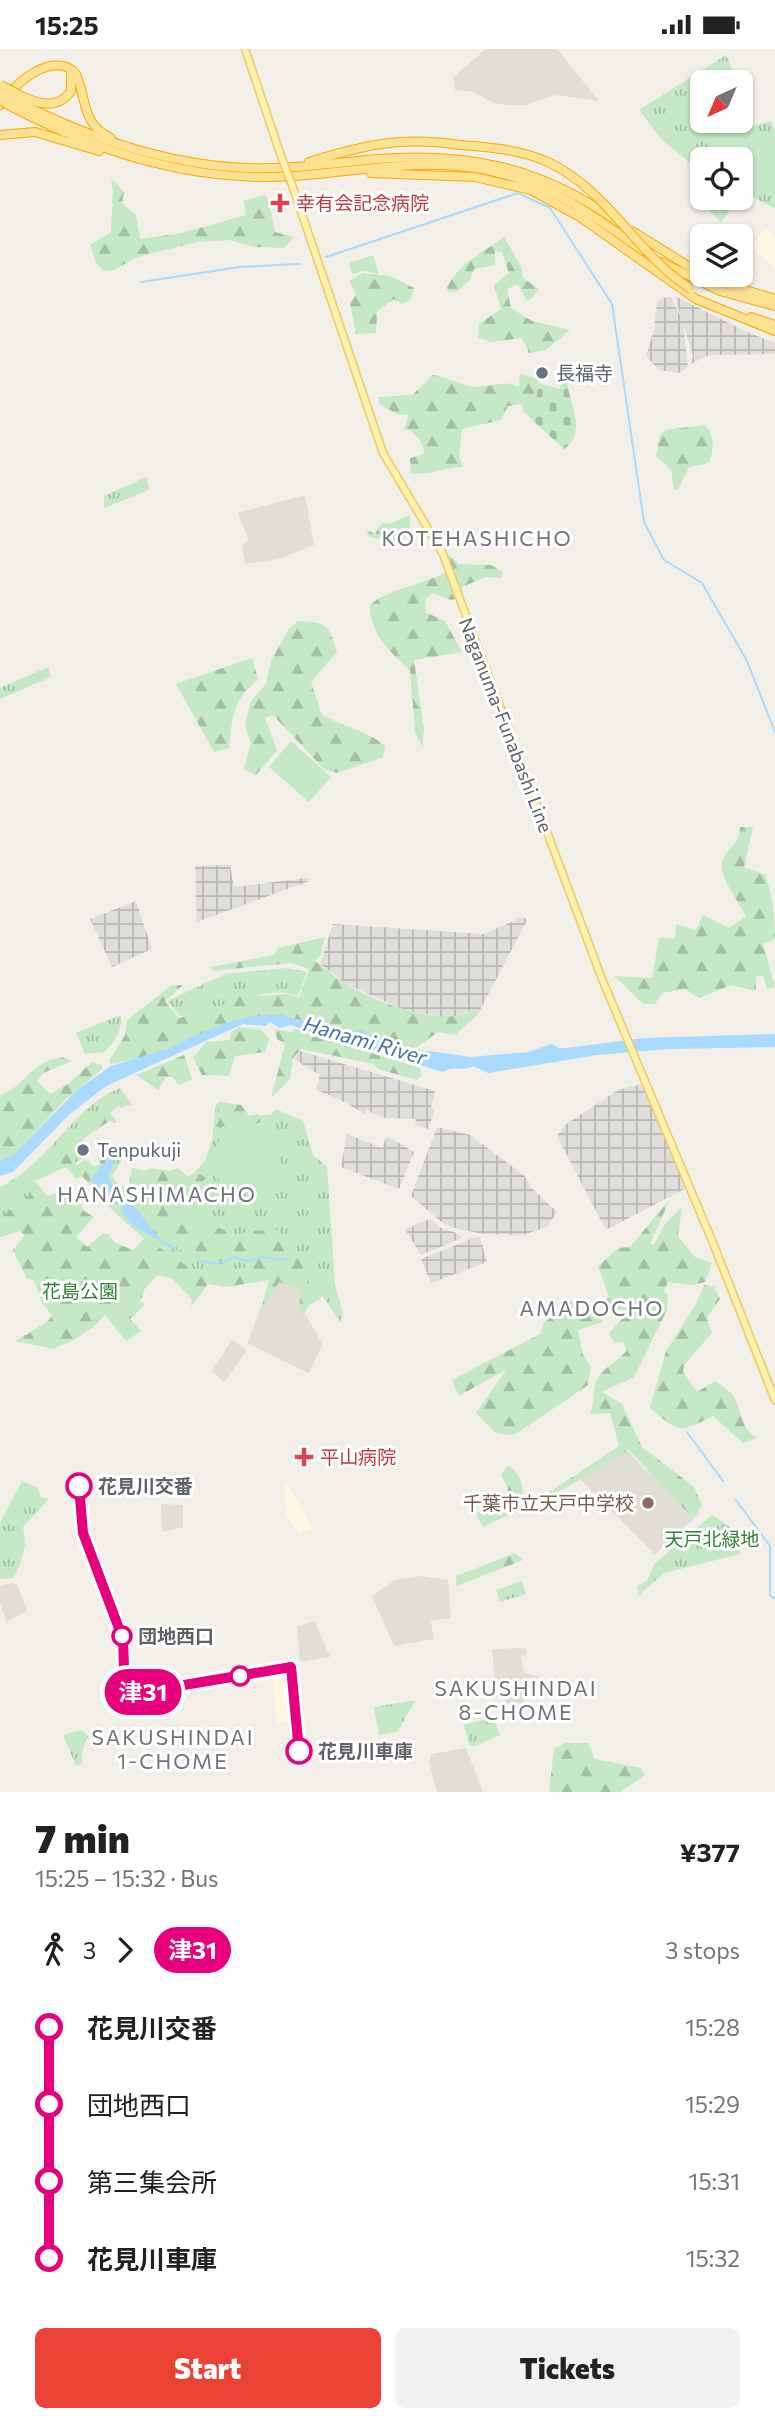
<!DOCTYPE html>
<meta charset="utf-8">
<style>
:root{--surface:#fff;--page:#f2f2f2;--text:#222;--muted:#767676;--accent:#ea4335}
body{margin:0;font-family:Commissioner,"Noto Sans JP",sans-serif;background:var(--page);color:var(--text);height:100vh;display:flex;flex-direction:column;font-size:26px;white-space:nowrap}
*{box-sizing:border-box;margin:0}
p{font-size:23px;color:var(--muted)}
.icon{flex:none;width:38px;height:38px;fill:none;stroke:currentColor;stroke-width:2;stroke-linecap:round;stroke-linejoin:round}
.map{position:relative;height:1743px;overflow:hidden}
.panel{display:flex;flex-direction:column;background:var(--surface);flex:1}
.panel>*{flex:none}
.badge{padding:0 14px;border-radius:23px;font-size:24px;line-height:46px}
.needle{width:46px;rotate:224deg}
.buttons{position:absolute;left:690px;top:21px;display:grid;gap:14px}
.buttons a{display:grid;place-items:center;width:63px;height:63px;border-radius:10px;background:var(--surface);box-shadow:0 2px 5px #0004;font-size:35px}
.map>.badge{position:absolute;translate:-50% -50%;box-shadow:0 0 0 4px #fff}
.legs{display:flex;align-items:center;gap:10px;height:77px;padding:0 35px;font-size:23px}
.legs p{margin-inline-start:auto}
.headline{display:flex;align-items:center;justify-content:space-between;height:119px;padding:0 35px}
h1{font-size:38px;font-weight:800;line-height:52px}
.primary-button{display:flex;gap:14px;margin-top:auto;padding:14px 35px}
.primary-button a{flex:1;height:80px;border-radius:10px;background:var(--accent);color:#fff;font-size:28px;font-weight:800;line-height:80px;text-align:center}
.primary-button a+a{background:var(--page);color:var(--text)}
ul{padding:0 35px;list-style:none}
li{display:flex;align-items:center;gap:24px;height:77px;font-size:26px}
li i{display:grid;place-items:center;width:10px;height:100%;margin:0 9px;background:currentColor}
li i::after{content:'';width:18px;height:18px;margin:-9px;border:5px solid;border-radius:50%;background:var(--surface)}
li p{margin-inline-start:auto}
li:first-child i{background:linear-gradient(#0000 50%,currentColor 0)}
li:last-child i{background:linear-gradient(currentColor 50%,#0000 0)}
.status{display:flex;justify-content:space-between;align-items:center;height:49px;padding:0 35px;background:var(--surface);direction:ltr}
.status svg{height:19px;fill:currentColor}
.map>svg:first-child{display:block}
.commercial{fill:#fef7e0}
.industrial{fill:url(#industrial-grid)}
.education{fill:#e1ded6}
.grass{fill:url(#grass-tufts)}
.forest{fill:url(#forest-firs)}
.cemetery{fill:url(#cemetery-stones)}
.pitch{fill:#c5e8c5}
.water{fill:#aadaff}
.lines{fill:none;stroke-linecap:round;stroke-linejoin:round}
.stream{stroke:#aadaff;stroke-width:2}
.major-casing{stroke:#f2c960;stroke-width:9}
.highway-casing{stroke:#f9ab00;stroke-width:10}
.major{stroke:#fff2af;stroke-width:6}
.highway{stroke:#fde293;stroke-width:8}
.major-bridge-casing{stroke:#f2c960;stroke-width:9;stroke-linecap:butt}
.highway-bridge-casing{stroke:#f9ab00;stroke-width:10;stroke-linecap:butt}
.major-bridge{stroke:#fff2af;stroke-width:6}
.highway-bridge{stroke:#fde293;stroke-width:8}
.line-1-casing{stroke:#fff;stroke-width:16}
.line-1{stroke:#e6007e;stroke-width:10}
.health-dot{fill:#e0444e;stroke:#fff;stroke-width:2.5}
.worship-dot{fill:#6b7280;stroke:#fff;stroke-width:2.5}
.stop-1-dot{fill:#fff;stroke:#e6007e;stroke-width:3.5}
.education-dot{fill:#8d6e63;stroke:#fff;stroke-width:2.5}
.labels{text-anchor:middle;stroke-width:6;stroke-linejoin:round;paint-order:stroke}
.health-label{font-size:19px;fill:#be3a42;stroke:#fff;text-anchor:start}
.worship-label{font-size:19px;fill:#5b616d;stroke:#fff;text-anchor:start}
.street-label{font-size:19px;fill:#5f6368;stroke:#fff}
.park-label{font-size:19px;fill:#348238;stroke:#fff}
.stop-label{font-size:19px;font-weight:bold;fill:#5f6368;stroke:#fff;text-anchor:start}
.education-label{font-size:19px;fill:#785e54;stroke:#fff;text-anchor:end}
.neighbourhood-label{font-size:21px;letter-spacing:2px;fill:#70757a;stroke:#fff}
.water-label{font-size:21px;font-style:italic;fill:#4174aa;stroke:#fff}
</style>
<div class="status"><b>15:25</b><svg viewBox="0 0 49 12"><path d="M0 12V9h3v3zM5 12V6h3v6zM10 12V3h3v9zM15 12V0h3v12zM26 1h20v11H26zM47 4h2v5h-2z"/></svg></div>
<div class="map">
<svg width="775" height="1743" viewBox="0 0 775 1743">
<defs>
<pattern id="industrial-grid" width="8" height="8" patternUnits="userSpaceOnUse" patternTransform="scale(1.75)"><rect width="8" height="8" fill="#e0deda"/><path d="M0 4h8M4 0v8" fill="none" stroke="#b9b8b5"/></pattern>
<pattern id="grass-tufts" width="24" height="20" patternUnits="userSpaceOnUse" patternTransform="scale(1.75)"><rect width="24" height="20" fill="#c5e8c5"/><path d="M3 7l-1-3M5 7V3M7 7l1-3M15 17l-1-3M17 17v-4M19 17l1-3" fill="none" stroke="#a3c0a4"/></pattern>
<pattern id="forest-firs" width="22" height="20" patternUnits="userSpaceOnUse" patternTransform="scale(1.75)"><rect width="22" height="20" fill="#c5e8c5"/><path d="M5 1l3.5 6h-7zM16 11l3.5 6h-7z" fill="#a3c0a4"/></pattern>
<pattern id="cemetery-stones" width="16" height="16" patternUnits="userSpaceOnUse" patternTransform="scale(1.75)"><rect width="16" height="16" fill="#c5e8c5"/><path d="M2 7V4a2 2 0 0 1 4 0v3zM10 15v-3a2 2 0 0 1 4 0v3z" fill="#a3c0a4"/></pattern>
</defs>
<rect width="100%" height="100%" fill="#f1efe8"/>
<g class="commercial">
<path d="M765,180l10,7v31l-25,-20z"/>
<path d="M285,1433l2,2 26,44 -14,6 -13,-20z"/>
<path d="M286,1624l4,47 -13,4 -5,-49z"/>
</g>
<g class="industrial">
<path d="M675,247l72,36 28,11v11l-66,1 -18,9 2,-8 -10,-32 5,43 -9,6 -20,-3 -13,-14 8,-26 3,-28 5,-4 9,-1 10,20z"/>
<path d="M230,816l4,22 74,-9 1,3 -112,41 -2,-56z"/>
<path d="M136,852l16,48 -40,18 -22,-48z"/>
<path d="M523,868l4,3 -49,94 -7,-4 -21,9 -48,-10 -54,-24 -28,-21 13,-40 151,10z"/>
<path d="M300,1002l135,40 -4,17 4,2 -7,19 -13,-4 1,-6 -32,-1 -18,-8 -1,4 -28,-16 -21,-8 4,-15 -26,-16z"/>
<path d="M643,1035l43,104 -80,42 -49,-94 8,-11 53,-35z"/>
<path d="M437,1078l33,8 54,40 8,13 25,24 -10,15 -25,8 -39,-1 -25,-5 -14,-5 -33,-28z"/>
<path d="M347,1085l35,14 5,-12 27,16 -15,37 -58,-22z"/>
<path d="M430,1170l11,9 18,6 3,4 -41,17 -16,-26z"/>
<path d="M476,1188h4l7,25 -56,21 -10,-24z"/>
</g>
<g class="education">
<path d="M486,0h71l42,52 -44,-6 -29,10h-16l-17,-2 -19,-11 -19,-2 -2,-13z"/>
<path d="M305,446l9,50 -35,14 -34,5 -3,-18 7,-5 -11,-28z"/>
<path d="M273,1228l32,9 -2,25 20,33 -14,29 -62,-30z"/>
<path d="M232,1291l15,10 -23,32 -12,-11z"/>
<path d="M626,1400l19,21 39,22 16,21 -45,41 -77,-77z"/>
<path d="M161,1455l22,1v22l-21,5z"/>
<path d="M421,1527l27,4 3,38 -20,3 3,18 -40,7 -22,-50 23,-16z"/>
<path d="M11,1534l6,1 10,27 -20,11 -7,-18v-18z"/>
<path d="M315,1573l15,35 -30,5 -3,-36z"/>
<path d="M526,1599v7l-5,1 3,17 14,3v5l-18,-2 6,30 -6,-6 -14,1 -2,-8 -8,1 -4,-48z"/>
<path d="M466,1699l17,44h-46l-8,-31 2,-7z"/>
</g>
<g class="grass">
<path d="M726,6l12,27h-36v39h38v-33l14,38 17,-5 4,12v75l-32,-15 -3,4v-38h-38v14l-41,-34 -22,-29z"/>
<path d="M702,142v7h37l-18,24 -25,-24z"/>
<path d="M373,206l6,19 -16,-3 -11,3 -3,-11z"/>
<path d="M147,428l2,13 -45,18v-12z"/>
<path d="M48,618l3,10 -51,22v-11z"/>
<path d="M287,919l20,4 -9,24c-34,-14 -83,18 -118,20l-13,-15 59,-27z"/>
<path d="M121,966c1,16 -6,27 -17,37l-19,2 -9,-21z"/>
<path d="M120,1039l12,16 -11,4 -3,-2 -8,7 7,8 -3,2 -12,-7c-17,5 -24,15 -30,31l11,12 -48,22 48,76 25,-19 19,17 16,-3 4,-4c9,17 38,21 52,36l-6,14 -21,-20 -14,-6 -22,24 9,9 -15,14 11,12 -15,10 -21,-26 -13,13 -38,21 -39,-8 32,-19 8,-8 -41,-65 11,-14 -4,-5 -21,7v-50c48,-22 73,-81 120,-99z"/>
<path d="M221,1052l6,4h15l7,11 21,-1 6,-6 27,12 10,34 14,12 8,117 8,30 -3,8 -17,-26 -12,8 -6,-18 -31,-10 -70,8 -55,-41 -49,-44 2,-2 -20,-21 -6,3 -6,-9 16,-11 8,8 10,-5 -3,-6 12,-5 9,9 -10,16 8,12 3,-2 5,6 4,-24 55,12 18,-19 7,-21 4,-36z"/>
<path d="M22,1432l16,7 3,9 8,2 -26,28c4,20 0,34 -10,51l-13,1v-56z"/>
<path d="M712,1466l24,16 6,8 -2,15 -76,19 -25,22 -2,-9 10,-5 7,-17z"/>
<path d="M522,1532l4,13 -26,8 -4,-12z"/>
<path d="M416,1651l-19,32 -18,3 -5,-28z"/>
<path d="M493,1668l7,18 -27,12 -4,-3 -5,-19z"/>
<path d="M82,1681l6,6 -6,16v11l-6,3 -13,-31z"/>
</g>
<g class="forest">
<path d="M111,129l13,14 -2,11 14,12 4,24 42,-6 64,-18 -2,-14 20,-6 4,3 7,34 19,5 -10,11 -30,-1 -25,-7 -32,2 -60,15 -23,13 -10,1 -8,-8 -6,-18 21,-13 2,-41z"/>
<path d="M504,188l17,29 2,12 16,11 -9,11h-4l-8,-16 -11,5 4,19 21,13 38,9 -24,20 -17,3 -7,-15 -32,4 -12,-5 1,-13 22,-15 -7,-24 15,-12 -7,-21 -7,-1v14l-21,4 -4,11 -14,12h-7l-2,-4c11,-25 36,-35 57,-51z"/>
<path d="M363,224l27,3 24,12 -3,11 -9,5 -8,-5 -17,12 -1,22 -20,1 -6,-30 6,-10 -7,-13z"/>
<path d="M520,325l19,5 -6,41 -9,-8 -3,-8 -13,2 -7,14 -39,9 -3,27 4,11c-18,0 -34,9 -52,6l-1,-15 14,-4c0,-11 -8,-23 -20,-25l5,-14 -12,-1 -18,-10v-7l33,-2 21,-20c14,2 25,9 37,11 17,4 31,-8 49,1z"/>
<path d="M705,376c10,10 9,25 4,38l-20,4 -11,23h-4l-3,-20 -15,-14 4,-21 5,-5z"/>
<path d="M410,466v18l-15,11 -27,-8 -1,-6 8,4 7,-11 8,1z"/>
<path d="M445,503l14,12 32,1 12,7 -2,6 -15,-1 -24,10 -1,11 -10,2 -18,-7 -7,5 -1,14 20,9 17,31 -48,8 10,69 -2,18 -7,-15 -5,-62c-19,-16 -41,-38 -40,-65 18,-17 57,-20 81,-36z"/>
<path d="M298,572c29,1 31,4 39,31l-26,30 11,33c22,12 45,15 63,31l-2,11 -46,16 -12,-3 -52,-55 -8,3 12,32 -21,25 -12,-6 7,-26 -6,-18 6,-24 15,-17 5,-23 17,-31z"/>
<path d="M252,609l6,21c-26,23 -25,35 -29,69l-15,4 -38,-68z"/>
<path d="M740,778h13l-9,40 21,8c8,22 10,41 10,64l-12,5 12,43 -8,2 -4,-14 -7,2v14l-25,-6 -32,13 -14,-9 -23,4 -7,11h-12l-28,-28 37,2 7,-40h16l1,-14 20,6 7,-15 26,13 17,-12c-7,-15 -33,-45 -21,-61 8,-11 14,-13 15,-28z"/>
<path d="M325,888l-4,17 -6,7c10,7 20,16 31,23 25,16 100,46 125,26l7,4 -23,21 -17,-3 -24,17 -28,-9 -51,-8 -54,-18 -41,5 -89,36 -40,9 -2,-3 16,-26 2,-15 45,-35h11l-18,16 14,17 48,-14 6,-7 56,-3 10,4 10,-29 -18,-6 -78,8 -2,-4 63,-12 4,-7z"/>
<path d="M239,978l22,3 8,9 -4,13 -30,4 -6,20 -27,-1 -9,-17 13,-16 24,-2 1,-8z"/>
<path d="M275,980l16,3 4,-3 125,39 1,8 -4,4 -39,-11 -4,-5 -73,-15 -8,9 -3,21 -19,19 14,-54 -8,-5z"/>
<path d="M184,1006l8,24 -13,6 -7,-8h-6l-8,13 -22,-15z"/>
<path d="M62,1008l10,4 -29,12 -6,8 13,13 18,-10 24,-22 10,3v4l-35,29 -53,56 -14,7v-66c27,-9 28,-32 62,-38z"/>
<path d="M220,1053l21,3 7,11 10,-2 6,6 -22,11 -19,-5 -2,2 -6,-2 4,-16 -3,-6z"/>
<path d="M106,1067l5,4 -27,18 -11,23 8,8 6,-6 6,6 8,-4 -3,-7 3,-3 5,7 -5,9 -14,10 -6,-6 -5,3 -9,-10h-14l17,-30 19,-20z"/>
<path d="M151,1119l19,3 8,-3 10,9 8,-5 10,6 -5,5 -28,-1 -6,7 1,9 29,22 41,15 10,-4 31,-1 5,9 7,-1 2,12 8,10 11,41 -9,14 -4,-5 2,-21 -22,-7 -19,31 9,-33 -43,7 -18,-3 -17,23 1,-8 -20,-21 -15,-3 -13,15 -2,8 -8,4 -4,-3 -20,18 -6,-4c-34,34 -35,37 -83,28 9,-12 24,-12 31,-26l-10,-12 -8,-23 -7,-1 -14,-29 12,-14 -5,-5 -20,6v-20l20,-12 18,-21 9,12 12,-4 19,7 6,12 10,6 -18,20 11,10 15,-13h6l7,9 18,7 12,-12 57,38 49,-10c-14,-8 -23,0 -37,-3 -37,-8 -96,-50 -81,-93l12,1z"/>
<path d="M670,1150l-20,45h4l11,-20 17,-17 -4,29 17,21 17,6 -7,19 -13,3 -24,-3 -4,9 4,4 -1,15 -33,67 -32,15 20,12 20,43 52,40 8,18 -9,13 -64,-68 -63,38 -83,39 -7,-13 31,-21 1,-5 -7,-13 6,-9c11,3 17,18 15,29l-10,7 -2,8 38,-17 71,-47 -9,-33 -20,1c4,-10 3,-19 5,-29 4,-16 23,-23 32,-35l-4,-8 -9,1 -5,-10 14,-15v-9l-18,5 -4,-10 8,-7 -11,-31 20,-18 12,-1z"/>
<path d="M704,1236l10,2 6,12 -13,19 5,15 -28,32 -1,7 14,20 18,-11c6,4 15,10 19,16 9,16 5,29 23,41l-14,5 -30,-27c-35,17 -32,18 -63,-8l16,-57 30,-47z"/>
<path d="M570,1252l13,14 13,-6 7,13 -25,8 5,25 8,12 -3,18 -69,47 -7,3 -16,-2 -20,-20 31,-44 -48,27 -7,-16 88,-46 4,-11z"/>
<path d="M515,1504l8,7 -66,26 -1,-10z"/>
<path d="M565,1694h23l7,16 46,9 4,7 -25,17h-71l5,-43z"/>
</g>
<path class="cemetery" d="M564,332l3,1c2,20 21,52 -3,67l-32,-29 7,-37 20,6z"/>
<g class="pitch">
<path d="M758,80l8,4 9,20v14c-12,10 -21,13 -35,5v-13h-9l-3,-12z"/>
<path d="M291,692l40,36 -22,25 -40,-35z"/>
<path d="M225,1080l38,8 21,32 -52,32 -20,-32 9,-37z"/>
</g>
<g class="water">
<path d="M281,965l54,18 25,-2 54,19 57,8 57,-5 24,-8 6,4h9l77,-10 131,-4v13l-107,2 -71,6 -109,18 -15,-7c-11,6 -20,-1 -30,6l-153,-47 -10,3 -10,-6 -4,4 -23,-2 -137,62 -36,28 -57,58 -13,4v-15l14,-7 64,-65 33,-23 58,-18 52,-24 30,-8z"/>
<path d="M109,1108l4,1 1,6 -6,12 6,12 10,7 -7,10 -8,-3 -18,-23z"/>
<path d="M129,1151c12,15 24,31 37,45 -15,-10 -39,-18 -45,-37z"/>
</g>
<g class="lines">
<g class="stream">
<path d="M326,208l192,-64 32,15 62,96 32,218 20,38 38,23 45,78 28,71"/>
<path d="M141,233l99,-15 59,-3"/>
<path d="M166,1195l11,6"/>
<path d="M198,1211c13,4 25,5 36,-3l13,4 15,-4 27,3"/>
<path d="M687,1383l36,49"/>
<path d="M736,1451l34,46v49l5,4"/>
</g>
<defs>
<g id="major">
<path d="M245,0l37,110"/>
<path d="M291,133l92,271 60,101 159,425 111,264 62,157"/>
</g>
<g id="highway">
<path d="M21,47c18,8 37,14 50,-5v-17"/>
<path d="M18,53c72,36 146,62 227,66 45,2 89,-5 133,-9 92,-7 164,9 240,63"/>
<path d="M0,56c13,-21 54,-56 76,-31 11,25 5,50 35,64"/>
<path d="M14,59c87,45 180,75 280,68 67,-5 135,-20 201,-4 58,13 101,46 149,79"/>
<path d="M0,86l35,-3 64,19"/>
<path d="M309,113c55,-17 93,-26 151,-17"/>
<path d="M371,124l104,4 56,13 49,27 116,82 79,32"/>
<path d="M632,182l77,48 66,20"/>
<path d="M661,213l59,29 55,15"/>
<path d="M751,268l24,8"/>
</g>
</defs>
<use href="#major" class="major-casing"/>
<use href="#highway" class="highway-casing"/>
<use href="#major" class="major"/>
<use href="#highway" class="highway"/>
<defs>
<path id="major-bridge" d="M282,110l9,23"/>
<g id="highway-bridge">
<path d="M1,36l20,11"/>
<path d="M0,43l18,10"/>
<path d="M0,51l14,8"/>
<path d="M460,96c30,2 61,5 88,17 60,28 89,93 143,127"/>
</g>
</defs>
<use href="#major-bridge" class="major-bridge-casing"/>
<use href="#highway-bridge" class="highway-bridge-casing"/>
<use href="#major-bridge" class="major-bridge"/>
<use href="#highway-bridge" class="highway-bridge"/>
</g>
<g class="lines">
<defs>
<path id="line-1" d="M79,1437l4,47 40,106 2,56 166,-28 8,84"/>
</defs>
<use href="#line-1" class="line-1-casing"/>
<use href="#line-1" class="line-1"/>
</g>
<g class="health-dot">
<path d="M276.5 143.5h7v7h7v7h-7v7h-7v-7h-7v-7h7z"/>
<path d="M300.5 1397.5h7v7h7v7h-7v7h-7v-7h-7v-7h7z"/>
</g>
<g class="worship-dot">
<circle cx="542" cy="324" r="7"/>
<circle cx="83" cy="1101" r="7"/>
</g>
<g class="stop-1-dot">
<circle cx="79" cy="1437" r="12"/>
<circle cx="122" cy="1587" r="9"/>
<circle cx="240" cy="1627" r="9"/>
<circle cx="299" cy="1702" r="12"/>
</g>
<circle class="education-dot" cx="648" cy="1454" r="7"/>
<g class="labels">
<g class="health-label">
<text x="296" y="161">幸有会記念病院</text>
<text x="320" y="1415">平山病院</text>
</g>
<g class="worship-label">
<text x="556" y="331">長福寺</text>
<text x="97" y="1108">Tenpukuji</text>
</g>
<g class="street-label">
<text transform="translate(506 676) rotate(69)" y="7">Naganuma-Funabashi Line</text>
</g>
<g class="park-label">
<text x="80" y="1249">花島公園</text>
<text x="712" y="1497">天戸北緑地</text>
</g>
<g class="stop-label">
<text x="98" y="1444">花見川交番</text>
<text x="138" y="1594">団地西口</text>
<text x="318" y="1709">花見川車庫</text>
</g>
<g class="education-label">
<text x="634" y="1461">千葉市立天戸中学校</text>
</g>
<g class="neighbourhood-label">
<text x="477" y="497">KOTEHASHICHO</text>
<text x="157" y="1153">HANASHIMACHO</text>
<text x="592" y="1267">AMADOCHO</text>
<text x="516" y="1647">SAKUSHINDAI<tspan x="516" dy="24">8-CHOME</tspan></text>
<text x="173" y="1696">SAKUSHINDAI<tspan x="173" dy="24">1-CHOME</tspan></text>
</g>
<g class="water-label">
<text transform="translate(365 992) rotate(16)" y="7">Hanami River</text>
</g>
</g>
</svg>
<div class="buttons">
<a><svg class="needle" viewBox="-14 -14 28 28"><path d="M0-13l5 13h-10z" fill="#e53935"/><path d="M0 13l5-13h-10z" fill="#767676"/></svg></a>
<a><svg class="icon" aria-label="locate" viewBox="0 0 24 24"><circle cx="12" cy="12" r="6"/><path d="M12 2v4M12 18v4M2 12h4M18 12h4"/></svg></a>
<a><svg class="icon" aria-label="layers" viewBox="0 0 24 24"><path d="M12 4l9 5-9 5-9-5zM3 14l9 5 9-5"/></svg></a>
</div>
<b class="badge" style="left:143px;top:1643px;background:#e6007e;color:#fff">津31</b>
</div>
<section class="panel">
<div class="headline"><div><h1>7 min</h1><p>15:25 – 15:32 · Bus</p></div><b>¥377</b></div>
<div class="legs"><svg class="icon" aria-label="walk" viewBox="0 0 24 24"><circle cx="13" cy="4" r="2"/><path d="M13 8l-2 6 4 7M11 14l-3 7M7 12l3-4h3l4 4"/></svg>3<svg class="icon" aria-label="forward" viewBox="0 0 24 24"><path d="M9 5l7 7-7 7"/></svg><b class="badge" style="background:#e6007e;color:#fff">津31</b><p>3 stops</p></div>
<ul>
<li><i style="color:#e6007e"></i><b>花見川交番</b><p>15:28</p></li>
<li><i style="color:#e6007e"></i><span>団地西口</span><p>15:29</p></li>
<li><i style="color:#e6007e"></i><span>第三集会所</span><p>15:31</p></li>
<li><i style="color:#e6007e"></i><b>花見川車庫</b><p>15:32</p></li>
</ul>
<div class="primary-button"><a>Start</a><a>Tickets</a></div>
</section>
